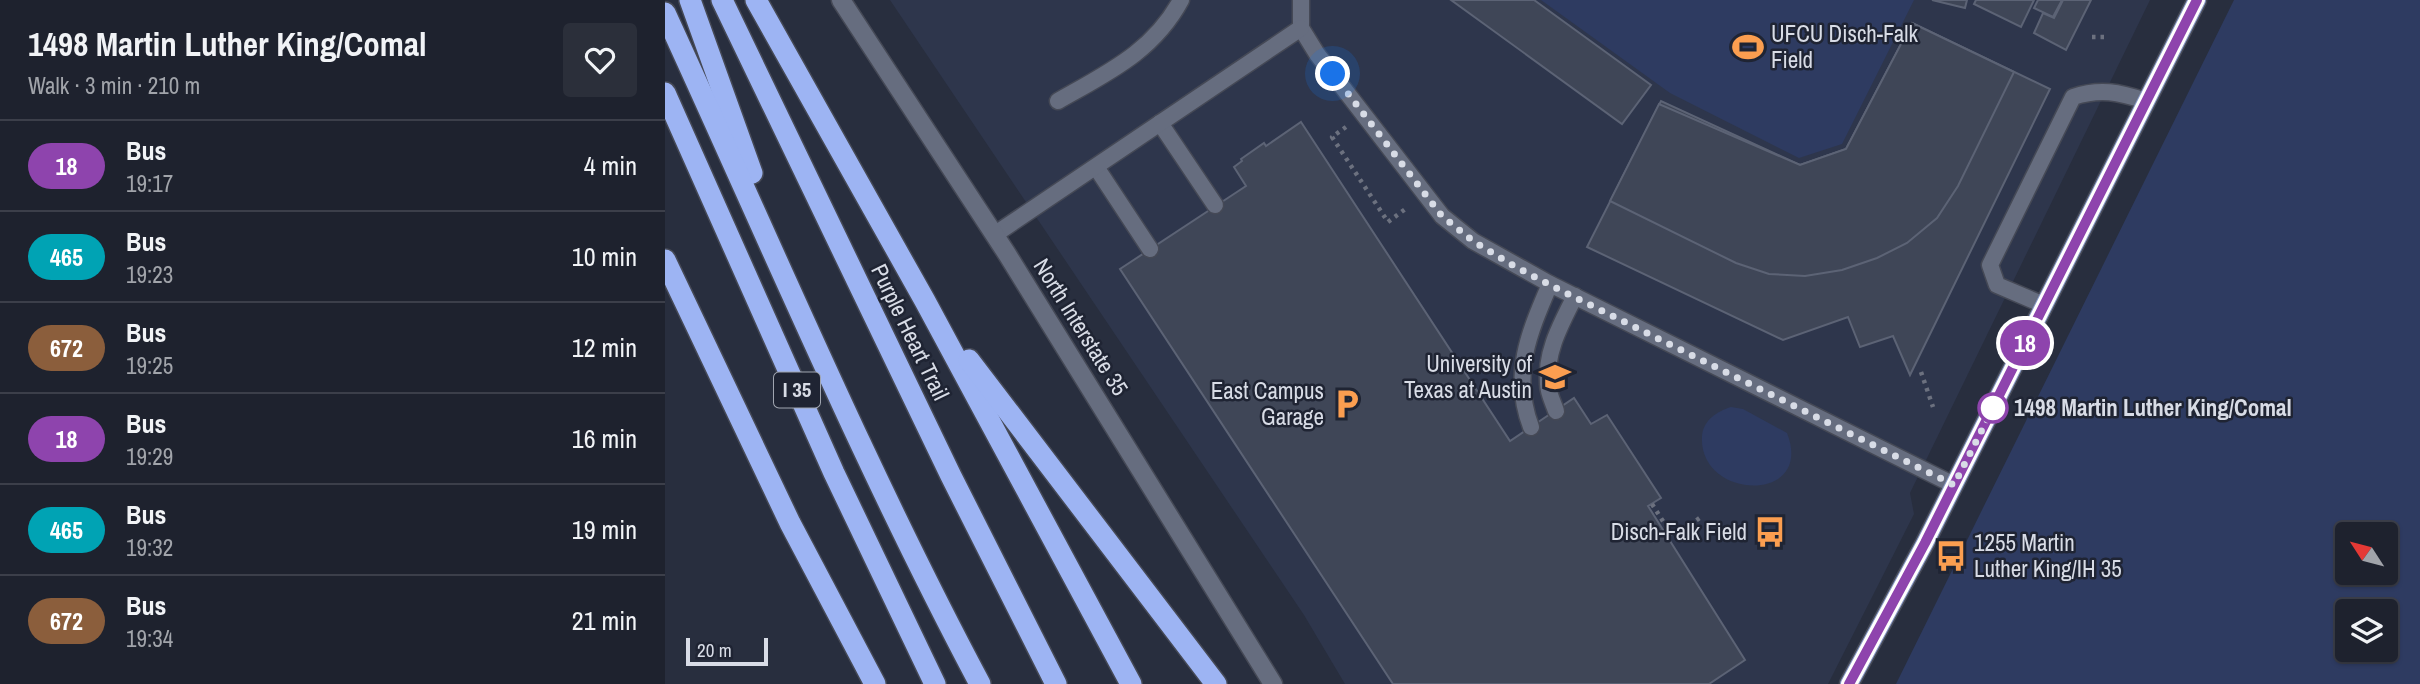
<!DOCTYPE html>
<meta charset="utf-8">
<style>
:root{--surface:#1e222e;--page:#2b2f3a;--text:#f1f3f6;--muted:#a1a4aa;--line:#3c3f4a}
body{margin:0;font-family:"Archivo Narrow",sans-serif;background:var(--page);color:var(--text);height:100vh;display:flex;flex-direction:column;font-size:26px;white-space:nowrap}
*{box-sizing:border-box;margin:0}
p{font-size:23px;color:var(--muted)}
.icon{flex:none;width:38px;height:38px;fill:none;stroke:currentColor;stroke-width:2;stroke-linecap:round;stroke-linejoin:round}
.map{position:relative;flex:1;overflow:hidden}
.side{display:flex;flex-direction:column;background:var(--surface);width:665px}
.side>*{flex:none}
.badge{padding:0 14px;border-radius:23px;font-size:24px;line-height:46px}
.needle{width:46px;rotate:306deg}
.fabs{position:absolute;left:1670px;top:522px;display:grid;gap:14px}
.fabs a{display:grid;place-items:center;width:63px;height:63px;border-radius:7px;background:var(--surface);box-shadow:0 2px 5px #0004,0 0 0 2px var(--line);font-size:35px}
.scale{position:absolute;left:21px;bottom:18px;width:82px;box-sizing:border-box;padding-left:7px;border:4px solid #d8dce6;border-top:0;font-size:19px;line-height:24px;white-space:nowrap;color:#d8dce6;-webkit-text-stroke:5px #1f2433;paint-order:stroke}
.you{position:absolute;width:35px;height:35px;margin:-18px;border:5px solid #fff;border-radius:50%;background:#1a73e8;box-shadow:0 0 0 10px #1a73e833}
.map>.badge{position:absolute;translate:-50% -50%;box-shadow:0 0 0 4px #fff}
.round{display:grid;place-items:center;flex:none;width:74px;height:74px;border-radius:7px;background:var(--page)}
.summary{display:flex;align-items:center;justify-content:space-between;height:119px;padding:0 28px}
h1{font-size:33px;font-weight:700;line-height:52px}
ul{padding:0;list-style:none}
li{display:flex;align-items:center;gap:21px;height:91px;padding:0 28px;border-top:2px solid var(--line)}
li div{flex:1}
li b{display:block;font-size:26px}
li em{font-style:normal}
li .badge{min-width:77px;font-weight:700;text-align:center}
main{display:flex;flex:1;min-height:0}
.map>svg:first-child{display:block}
.built{fill:#2e364c}
.green{fill:#2e3b61;fill-rule:evenodd}
.building{fill:#3f4657;stroke:#5c6375;stroke-width:2}
.lines{fill:none;stroke-linecap:round;stroke-linejoin:round}
.service-casing{stroke:#454956;stroke-width:19}
.secondary-casing{stroke:#454956;stroke-width:21}
.primary-casing{stroke:#454956;stroke-width:21}
.motorway-casing{stroke:#454956;stroke-width:24}
.path{stroke:#6c717f;stroke-width:4.5;stroke-dasharray:3.5 5;stroke-linecap:butt}
.service{stroke:#666d7f;stroke-width:16}
.secondary{stroke:#666d7f;stroke-width:18}
.primary{stroke:#8798c5;stroke-width:18}
.motorway{stroke:#9db4f3;stroke-width:21}
.line-casing{stroke:#fff;stroke-width:16}
.line{stroke:#8e44ad;stroke-width:10}
.walk{stroke:#d8dce6;stroke-width:7;stroke-dasharray:0 12.6}
.stop-dot{fill:#fff;stroke:#8e44ad;stroke-width:3.5}
.labels{text-anchor:middle;stroke-width:5;stroke-linejoin:round;paint-order:stroke}
.shield{fill:#1f2433;stroke:#a0a5b0;stroke-width:2}
.shield-label{font-size:21px;font-weight:bold;fill:#d8dce6}
.poi-label{font-size:23px;fill:#d8dce6;stroke:#1f2433;text-anchor:end}
.street-label{font-size:23px;fill:#d8dce6;stroke:#1f2433}
.stop-label{font-size:23px;font-weight:bold;fill:#d8dce6;stroke:#1f2433;text-anchor:start}
</style>
<main>
<section class="side">
<div class="summary"><div><h1>1498 Martin Luther King/Comal</h1><p>Walk · 3 min · 210 m</p></div><a class="round"><svg class="icon" aria-label="heart" viewBox="0 0 24 24"><path d="M12 20l-8-8c-3-5 5-10 8-4 3-6 11-1 8 4z"/></svg></a></div>
<ul>
<li><span class="badge" style="background:#8e44ad;color:#fff">18</span><div><b>Bus</b><p>19:17</p></div><em>4 min</em></li>
<li><span class="badge" style="background:#00a3b4;color:#fff">465</span><div><b>Bus</b><p>19:23</p></div><em>10 min</em></li>
<li><span class="badge" style="background:#8b5e3c;color:#fff">672</span><div><b>Bus</b><p>19:25</p></div><em>12 min</em></li>
<li><span class="badge" style="background:#8e44ad;color:#fff">18</span><div><b>Bus</b><p>19:29</p></div><em>16 min</em></li>
<li><span class="badge" style="background:#00a3b4;color:#fff">465</span><div><b>Bus</b><p>19:32</p></div><em>19 min</em></li>
<li><span class="badge" style="background:#8b5e3c;color:#fff">672</span><div><b>Bus</b><p>19:34</p></div><em>21 min</em></li>
</ul>
</section>
<div class="map">
<svg width="1755" height="684" viewBox="0 0 1755 684">
<rect width="100%" height="100%" fill="#282e3e"/>
<path class="built" d="M225,0h1260l-240,493 4,21 -86,170h-483l-41,-69z"/>
<g class="green">
<path d="M876,0h373l-72,144 -43,14 -129,-65z"/>
<path d="M1569,0h186v684h-524zM1682,534h38v38h-38zM1682,611h38v38h-38z"/>
<path d="M1066,407l12,2 44,24c28,71 -89,68 -85,3 1,-16 16,-25 29,-29z"/>
</g>
<g class="building">
<path d="M786,0h83l117,85 -29,39z"/>
<path d="M1267,0h35l-2,8z"/>
<path d="M1311,0h58l-13,27 -47,-23z"/>
<path d="M1373,0h24l-9,17 -19,-9z"/>
<path d="M1398,0h28l-25,50 -32,-17 9,-20 11,5z"/>
<path d="M1247,23l138,66 -140,286 -17,-39 -33,11 -12,-30 -65,23 -196,-93 74,-146 139,64 46,-16z"/>
<path d="M1247,23l102,49 -56,114 -21,32 -30,25 -30,15 -35,12 -37,6 -36,-2 -33,-11 -126,-62 49,-97 141,61 46,-16z"/>
<path d="M636,122l209,319 64,-43 17,26 16,-9 54,83 -13,8 97,154 -36,24h-316l-273,-415 126,-83 -12,-19 8,-6 -1,-2 23,-16 2,3z"/>
</g>
<g class="lines">
<defs>
<g id="service">
<path d="M636,0v28l16,26 125,162 31,25 77,43 404,201"/>
<path d="M393,101c49,-28 95,-49 123,-101"/>
<path d="M495,123l55,82"/>
<path d="M431,167l54,82"/>
<path d="M329,235l307,-207"/>
<path d="M1379,305l-47,-20 -7,-20 83,-168c27,-9 46,-5 73,4"/>
<path d="M891,411c-3,-9 -8,-18 -8,-27 -3,-32 13,-60 27,-88"/>
<path d="M866,427c-20,-53 -2,-94 19,-143"/>
</g>
<path id="secondary" d="M176,0l166,254 266,430"/>
<path id="primary" d="M1184,684l76,-141 272,-543"/>
<g id="motorway">
<path d="M25,0l62,173"/>
<path d="M57,0l229,476 105,208"/>
<path d="M91,0l169,301 206,383"/>
<path d="M0,13c103,224 199,453 315,671"/>
<path d="M0,93l169,380 101,211"/>
<path d="M0,260l125,263 85,161"/>
<path d="M304,360l247,324"/>
</g>
</defs>
<use href="#service" class="service-casing"/>
<use href="#secondary" class="secondary-casing"/>
<use href="#primary" class="primary-casing"/>
<use href="#motorway" class="motorway-casing"/>
<g class="path">
<path d="M1427,37h13"/>
<path d="M681,127l-14,10 56,85 20,-15"/>
<path d="M1256,372l12,35"/>
<path d="M987,504l21,33 28,-20"/>
</g>
<use href="#service" class="service"/>
<use href="#secondary" class="secondary"/>
<use href="#primary" class="primary"/>
<use href="#motorway" class="motorway"/>
</g>
<g class="lines">
<defs>
<path id="line" d="M1184,684l76,-141 272,-543"/>
</defs>
<use href="#line" class="line-casing"/>
<use href="#line" class="line"/>
<path class="walk" d="M668,74l109,142 31,25 41,25 44,23 396,196 39,-77"/>
</g>
<defs>
<symbol id="stadium-bare" viewBox="-9 -9 18 18"><path d="M0-5a6.5 5 0 1 0 0 10a6.5 5 0 1 0 0-10ZM-3.5-1.8h7v3.6h-7Z" fill="#fb9e50" stroke="#1f2433" stroke-width="2.5" paint-order="stroke"/></symbol>
<symbol id="university-bare" viewBox="-9 -9 18 18"><path d="M0-5L7-2L0 1L-7-2ZM-4 1L0 2.5L4 1V4Q0 6-4 4Z" fill="#fb9e50" stroke="#1f2433" stroke-width="2.5" paint-order="stroke"/></symbol>
<symbol id="parking-bare" viewBox="-9 -9 18 18"><path d="M-3.5-5.5H1a3.5 3.5 0 0 1 0 7H-1V5.5H-3.5ZM-1-3.4V-.6H.8a1.4 1.4 0 0 0 0-2.8Z" fill="#fb9e50" stroke="#1f2433" stroke-width="2.5" paint-order="stroke"/></symbol>
<symbol id="bus-bare" viewBox="-9 -9 18 18"><path d="M-5-6H5V4H4V6H2V4H-2V6H-4V4H-5ZM-3.5-4V0h7V-4ZM-3.5 1.2v1.5H-2V1.2ZM2 1.2v1.5H3.5V1.2Z" fill="#fb9e50" stroke="#1f2433" stroke-width="2.5" paint-order="stroke"/></symbol>
</defs>
<g fill-rule="evenodd">
<use href="#stadium-bare" x="1061" y="25" width="44" height="44"/>
<use href="#university-bare" x="868" y="355" width="44" height="44"/>
<use href="#parking-bare" x="660" y="382" width="44" height="44"/>
<use href="#bus-bare" x="1083" y="510" width="44" height="44"/>
<use href="#bus-bare" x="1264" y="534" width="44" height="44"/>
</g>
<circle class="stop-dot" cx="1328" cy="408" r="14"/>
<g class="labels">
<rect class="shield" x="109" y="372.5" width="46" height="35" rx="5"/>
<g class="shield-label">
<text x="132" y="397">I 35</text>
</g>
<g class="poi-label">
<text x="1106" y="42" text-anchor="start">UFCU Disch-Falk<tspan x="1106" dy="26">Field</tspan></text>
<text x="867" y="372">University of<tspan x="867" dy="26">Texas at Austin</tspan></text>
<text x="659" y="399">East Campus<tspan x="659" dy="26">Garage</tspan></text>
<text x="1082" y="540">Disch-Falk Field</text>
<text x="1309" y="551" text-anchor="start">1255 Martin<tspan x="1309" dy="26">Luther King/IH 35</tspan></text>
</g>
<g class="street-label">
<text transform="translate(416 327) rotate(58)" y="8">North Interstate 35</text>
<text transform="translate(245 332) rotate(64)" y="8">Purple Heart Trail</text>
</g>
<g class="stop-label">
<text x="1349" y="416">1498 Martin Luther King/Comal</text>
</g>
</g>
</svg>
<div class="fabs">
<a><svg class="needle" viewBox="-14 -14 28 28"><path d="M0-13l5 13h-10z" fill="#e53935"/><path d="M0 13l5-13h-10z" fill="#a1a4aa"/></svg></a>
<a><svg class="icon" aria-label="layers" viewBox="0 0 24 24"><path d="M12 4l9 5-9 5-9-5zM3 14l9 5 9-5"/></svg></a>
</div>
<div class="scale">20 m</div>
<div class="you" style="left:668px;top:74px"></div>
<b class="badge" style="left:1360px;top:343px;background:#8e44ad;color:#fff">18</b>
</div>
</main>
